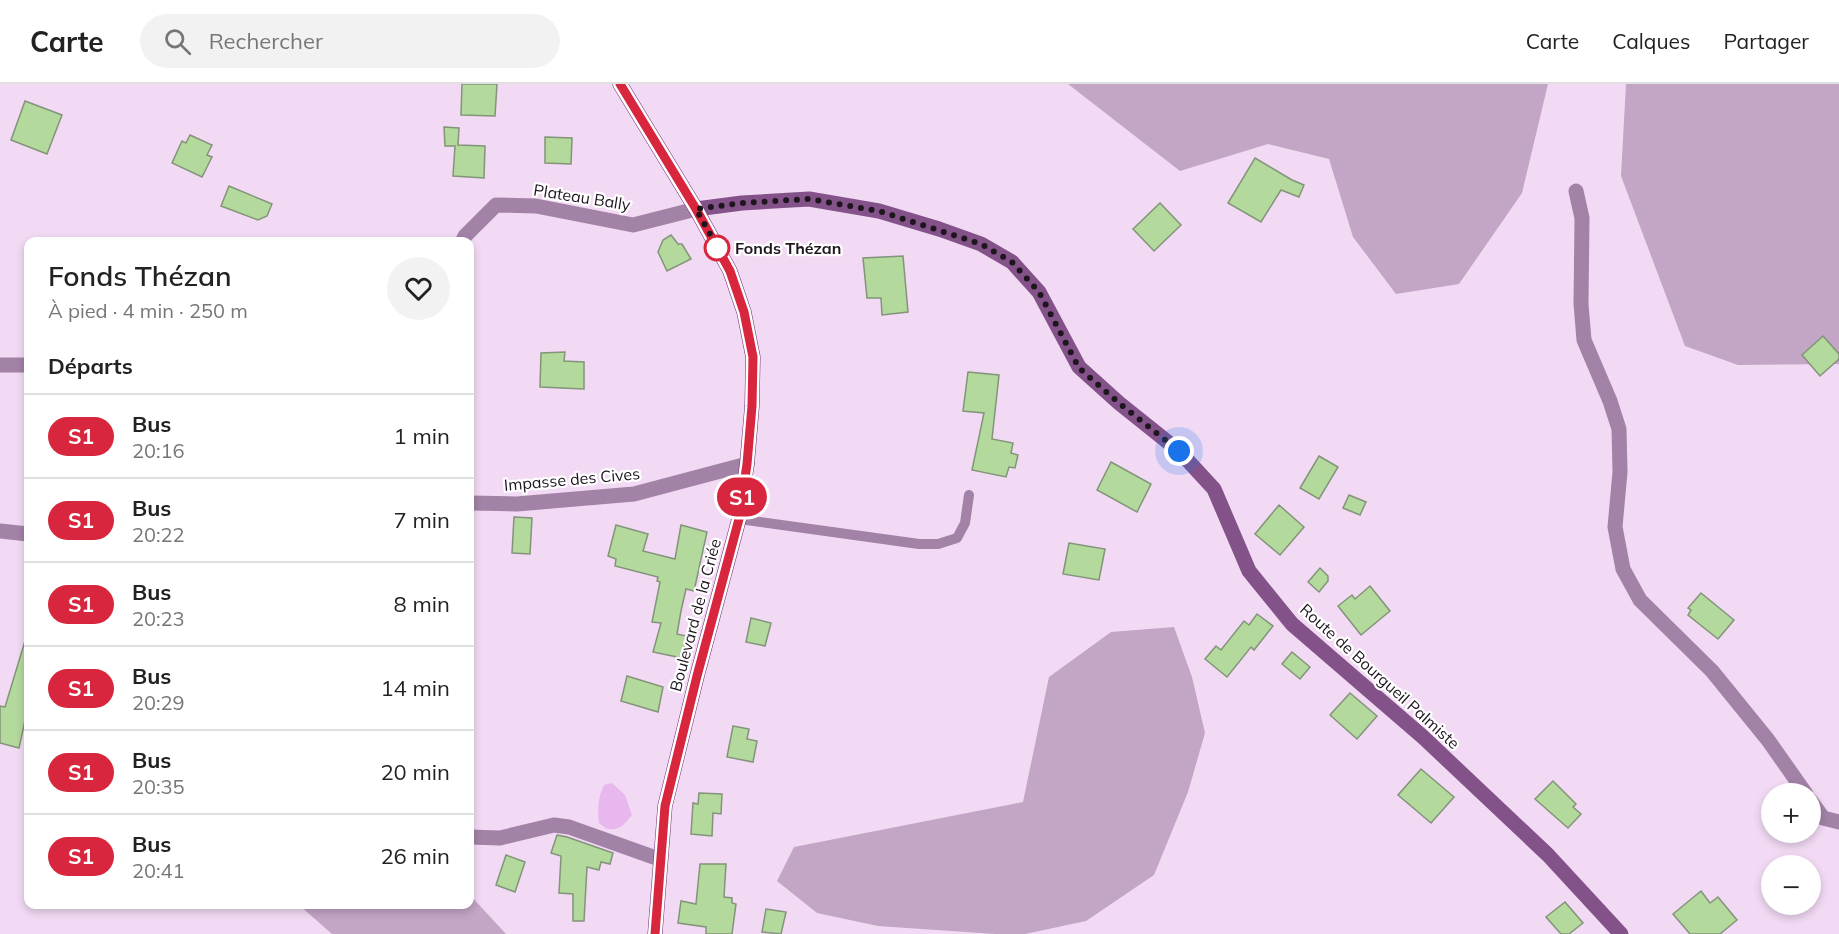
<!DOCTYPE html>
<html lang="fr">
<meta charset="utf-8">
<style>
:root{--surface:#fff;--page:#f2f2f2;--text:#222;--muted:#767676;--line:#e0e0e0}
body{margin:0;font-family:Mulish,sans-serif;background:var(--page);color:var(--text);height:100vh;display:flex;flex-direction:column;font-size:22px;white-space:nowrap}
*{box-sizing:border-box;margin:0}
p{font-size:20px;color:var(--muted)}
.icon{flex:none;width:33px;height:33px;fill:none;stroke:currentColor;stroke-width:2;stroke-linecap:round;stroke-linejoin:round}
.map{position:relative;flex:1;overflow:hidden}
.sheet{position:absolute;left:24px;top:153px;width:450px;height:672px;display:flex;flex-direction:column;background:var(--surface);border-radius:12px;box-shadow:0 3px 9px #0003}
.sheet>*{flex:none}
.badge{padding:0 12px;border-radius:20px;font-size:21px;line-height:39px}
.buttons{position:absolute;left:1761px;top:699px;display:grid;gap:12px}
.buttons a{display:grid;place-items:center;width:60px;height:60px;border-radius:50%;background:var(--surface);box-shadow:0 3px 9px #0003;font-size:30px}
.you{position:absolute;width:30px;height:30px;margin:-15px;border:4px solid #fff;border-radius:50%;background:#1a73e8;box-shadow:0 0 0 9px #1a73e833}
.map>.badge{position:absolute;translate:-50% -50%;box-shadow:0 0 0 3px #fff}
h2{padding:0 24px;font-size:22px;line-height:54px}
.round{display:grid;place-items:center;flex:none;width:63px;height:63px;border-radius:32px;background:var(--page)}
.overview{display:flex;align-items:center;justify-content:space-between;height:102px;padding:0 24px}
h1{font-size:28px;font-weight:600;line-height:45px}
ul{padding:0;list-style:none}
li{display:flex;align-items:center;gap:18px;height:84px;padding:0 24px;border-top:2px solid var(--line)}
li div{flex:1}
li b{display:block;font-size:22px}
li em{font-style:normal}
li .badge{min-width:66px;font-weight:700;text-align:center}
header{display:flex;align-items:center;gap:36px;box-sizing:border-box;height:84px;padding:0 30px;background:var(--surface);border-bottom:2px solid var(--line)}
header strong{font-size:28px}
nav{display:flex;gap:33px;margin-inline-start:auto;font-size:21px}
.search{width:420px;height:54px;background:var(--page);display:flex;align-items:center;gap:15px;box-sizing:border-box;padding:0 21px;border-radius:33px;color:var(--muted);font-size:22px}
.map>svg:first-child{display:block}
.green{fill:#c3a5c6}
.water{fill:#e8b7ed}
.building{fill:#b3d99d;stroke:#83947a;stroke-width:1.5}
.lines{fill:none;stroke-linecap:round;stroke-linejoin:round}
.lane{stroke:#a382a7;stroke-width:10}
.street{stroke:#a382a7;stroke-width:15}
.secondary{stroke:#835289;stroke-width:15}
.primary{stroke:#6b2e73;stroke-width:15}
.line-casing{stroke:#fff;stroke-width:14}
.line{stroke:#d7263d;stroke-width:9}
.walk{stroke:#1e151f;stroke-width:6;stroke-dasharray:0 10.8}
.stop-dot{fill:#fff;stroke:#d7263d;stroke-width:3}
.labels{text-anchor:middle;stroke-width:4.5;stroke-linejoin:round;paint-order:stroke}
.street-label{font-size:16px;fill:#1e151f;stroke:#fff}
.stop-label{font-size:16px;font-weight:bold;fill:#1e151f;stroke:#fff;text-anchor:start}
</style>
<header>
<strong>Carte</strong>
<div class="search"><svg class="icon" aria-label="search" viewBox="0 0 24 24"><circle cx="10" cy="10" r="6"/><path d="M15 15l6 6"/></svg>Rechercher</div>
<nav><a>Carte</a><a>Calques</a><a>Partager</a></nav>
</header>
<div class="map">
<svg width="1839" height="850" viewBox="0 0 1839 850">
<rect width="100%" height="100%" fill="#f2daf4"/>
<g class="green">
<path d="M1068,0h480l-26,109 -63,91 -63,10 -43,-57 -24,-78 -61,-15 -88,27z"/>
<path d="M1626,0h213v280l-101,1 -53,-19 -64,-170z"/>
<path d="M1174,543l18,50 13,56 -17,59 -34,83 -68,46 -61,13h-30l-117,-8 -61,-13 -40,-32 17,-34 229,-45 26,-125 62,-45z"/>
<path d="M470,811l36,39h-174l-33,-29 171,-1z"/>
</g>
<path class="water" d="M612,699l13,12 7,20c-9,12 -19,21 -33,8 -2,-14 -1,-25 5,-38z"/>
<g class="building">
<path d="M462,0h35l-2,32 -34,-1z"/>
<path d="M25,17l37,14 -15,39 -36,-14z"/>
<path d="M444,43l15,1 -1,17 27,1 -1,32 -31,-2 2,-30h-10z"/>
<path d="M190,51l22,10 -5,10 5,2 -10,20 -30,-14 10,-22 4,2z"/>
<path d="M545,53l27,1 -1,26 -26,-1z"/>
<path d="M1255,74l37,22 12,5 -5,12 -18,-7 -20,32 -33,-19z"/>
<path d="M229,102l43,18 -5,12 -9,4 -37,-14z"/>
<path d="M1160,119l21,22 -27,26 -21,-22z"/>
<path d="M671,151l7,9h4l9,15 -24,12 -9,-19 5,-12z"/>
<path d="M903,172l5,56 -26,3 -1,-17h-14l-4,-40z"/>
<path d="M1823,252l16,18v5l-19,17 -18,-21z"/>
<path d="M565,268l-1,9 20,1v27l-44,-2 1,-34z"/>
<path d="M968,288l31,3 -7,64 21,4 -2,10 7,2 -3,13 -6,-1 -3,10 -34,-7 12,-57 -21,-2z"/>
<path d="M1319,372l19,11 -19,32 -19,-11z"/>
<path d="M1111,378l40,22 -14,28 -40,-22z"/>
<path d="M1349,411l17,7 -6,13 -17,-7z"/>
<path d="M1279,421l25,22 -24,28 -25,-21z"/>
<path d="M514,433l18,1 -2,36 -18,-1z"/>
<path d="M616,441l32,9 -5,17 32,8 6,-34 26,7 -13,59 -8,-2 -5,22 -4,23 9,2 -4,22 -29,-6 8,-29 -9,-1 8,-40 -3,-1 1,-4 -43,-11 1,-7 -8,-3z"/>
<path d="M1069,459l36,6 -6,31 -36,-6z"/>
<path d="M1320,484l8,8v5l-9,11 -11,-10z"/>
<path d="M1370,502l20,25 -29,24 -23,-29 14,-11 3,4z"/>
<path d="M1701,509l33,27 -16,19 -30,-24 3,-5 -3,-2z"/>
<path d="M1257,530l16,12 -19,24 -3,-3 -24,30 -22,-18 11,-13 5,4 23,-29 5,4z"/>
<path d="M751,534l20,5 -6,23 -19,-4z"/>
<path d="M25,557l3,1v65l-9,41 -19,-5v-37l5,1z"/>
<path d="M1292,568l18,15 -10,12 -18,-15z"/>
<path d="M627,592l36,11 -5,25 -37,-11z"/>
<path d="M1350,609l27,23 -20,23 -27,-24z"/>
<path d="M733,642l16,3 -2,10 10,2 -4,21 -26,-5z"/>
<path d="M1421,685l33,28 -23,26 -33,-28z"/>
<path d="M1553,697l23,23 -3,3 8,7 -13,14 -33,-29z"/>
<path d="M699,709l23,1 -1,20 -8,-1 -1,23 -21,-2 2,-31 5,1z"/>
<path d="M557,751l10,2 46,16 -3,11 -9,-2 -2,8 -12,-3 -3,54h-11v-27l-14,-1 2,-37 -10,-3z"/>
<path d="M506,771l19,7 -10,30 -19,-7z"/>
<path d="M700,780h26l-2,33 8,1v5l4,1 -4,30h-26v-7l-28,-4 3,-22 15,3z"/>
<path d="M1701,807l9,12 8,-6 19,23 -17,14h-30l-17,-20z"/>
<path d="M1565,818l18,21 -14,11h-8l-15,-17z"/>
<path d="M766,825l20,3 -5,22 -19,-2z"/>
</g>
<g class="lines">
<path class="lane" d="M739,435l180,25h19l19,-6 8,-15 4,-28"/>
<g class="street">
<path d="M1576,107l6,27 -1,86 3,36 26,61 9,28 1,43 -5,55 8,42 17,31 72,71 56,69 38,54"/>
<path d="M462,158l3,-6 31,-31 40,1 97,19 63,-16"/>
<path d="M0,281h28"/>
<path d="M470,419l47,1 117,-10 113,-30"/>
<path d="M0,447l28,3"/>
<path d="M1810,716l13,18 16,4"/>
<path d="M470,753l30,1 54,-13 15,2 90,32"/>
</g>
<path class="secondary" d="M696,125l46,-6 67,-4 70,12 60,18 42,15 31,18 27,30 40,75 40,36 60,48 35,38 35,82 43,53 131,113 125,118 73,79"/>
<path class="primary" d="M620,0l76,125 34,62 14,41 9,45 -1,49 -5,58 -8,55 -42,157 -32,130 -10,128"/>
</g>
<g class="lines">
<defs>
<path id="line" d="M620,0l76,125 34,62 14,41 9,45 -1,49 -5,58 -8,55 -42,157 -32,130 -10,128"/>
</defs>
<use href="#line" class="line-casing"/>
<use href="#line" class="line"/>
<path class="walk" d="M717,164l2,2 -23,-41 46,-6 67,-4 70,12 102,33 31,18 27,30 40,76 40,35 60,48"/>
</g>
<circle class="stop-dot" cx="717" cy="164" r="12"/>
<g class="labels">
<g class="street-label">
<text transform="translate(582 113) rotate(9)" y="6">Plateau Bally</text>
<text transform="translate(572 395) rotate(-5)" y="6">Impasse des Cives</text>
<text transform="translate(695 531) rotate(-75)" y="6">Boulevard de la Criée</text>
<text transform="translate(1380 592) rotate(42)" y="6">Route de Bourgueil Palmiste</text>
</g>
<g class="stop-label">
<text x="735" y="170">Fonds Thézan</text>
</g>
</g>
</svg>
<div class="buttons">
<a>+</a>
<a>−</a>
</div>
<div class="you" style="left:1179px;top:367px"></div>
<b class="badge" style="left:742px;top:413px;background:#d7263d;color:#fff">S1</b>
<section class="sheet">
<div class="overview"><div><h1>Fonds Thézan</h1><p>À pied · 4 min · 250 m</p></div><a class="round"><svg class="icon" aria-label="heart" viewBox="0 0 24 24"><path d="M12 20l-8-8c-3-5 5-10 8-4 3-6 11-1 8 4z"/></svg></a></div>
<h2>Départs</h2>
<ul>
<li><span class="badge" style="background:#d7263d;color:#fff">S1</span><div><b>Bus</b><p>20:16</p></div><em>1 min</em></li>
<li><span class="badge" style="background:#d7263d;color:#fff">S1</span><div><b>Bus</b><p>20:22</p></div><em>7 min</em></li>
<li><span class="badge" style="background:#d7263d;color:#fff">S1</span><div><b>Bus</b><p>20:23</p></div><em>8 min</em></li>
<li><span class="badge" style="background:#d7263d;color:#fff">S1</span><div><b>Bus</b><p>20:29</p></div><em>14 min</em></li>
<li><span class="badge" style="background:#d7263d;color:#fff">S1</span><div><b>Bus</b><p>20:35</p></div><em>20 min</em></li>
<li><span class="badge" style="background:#d7263d;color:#fff">S1</span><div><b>Bus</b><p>20:41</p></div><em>26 min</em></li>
</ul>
</section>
</div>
